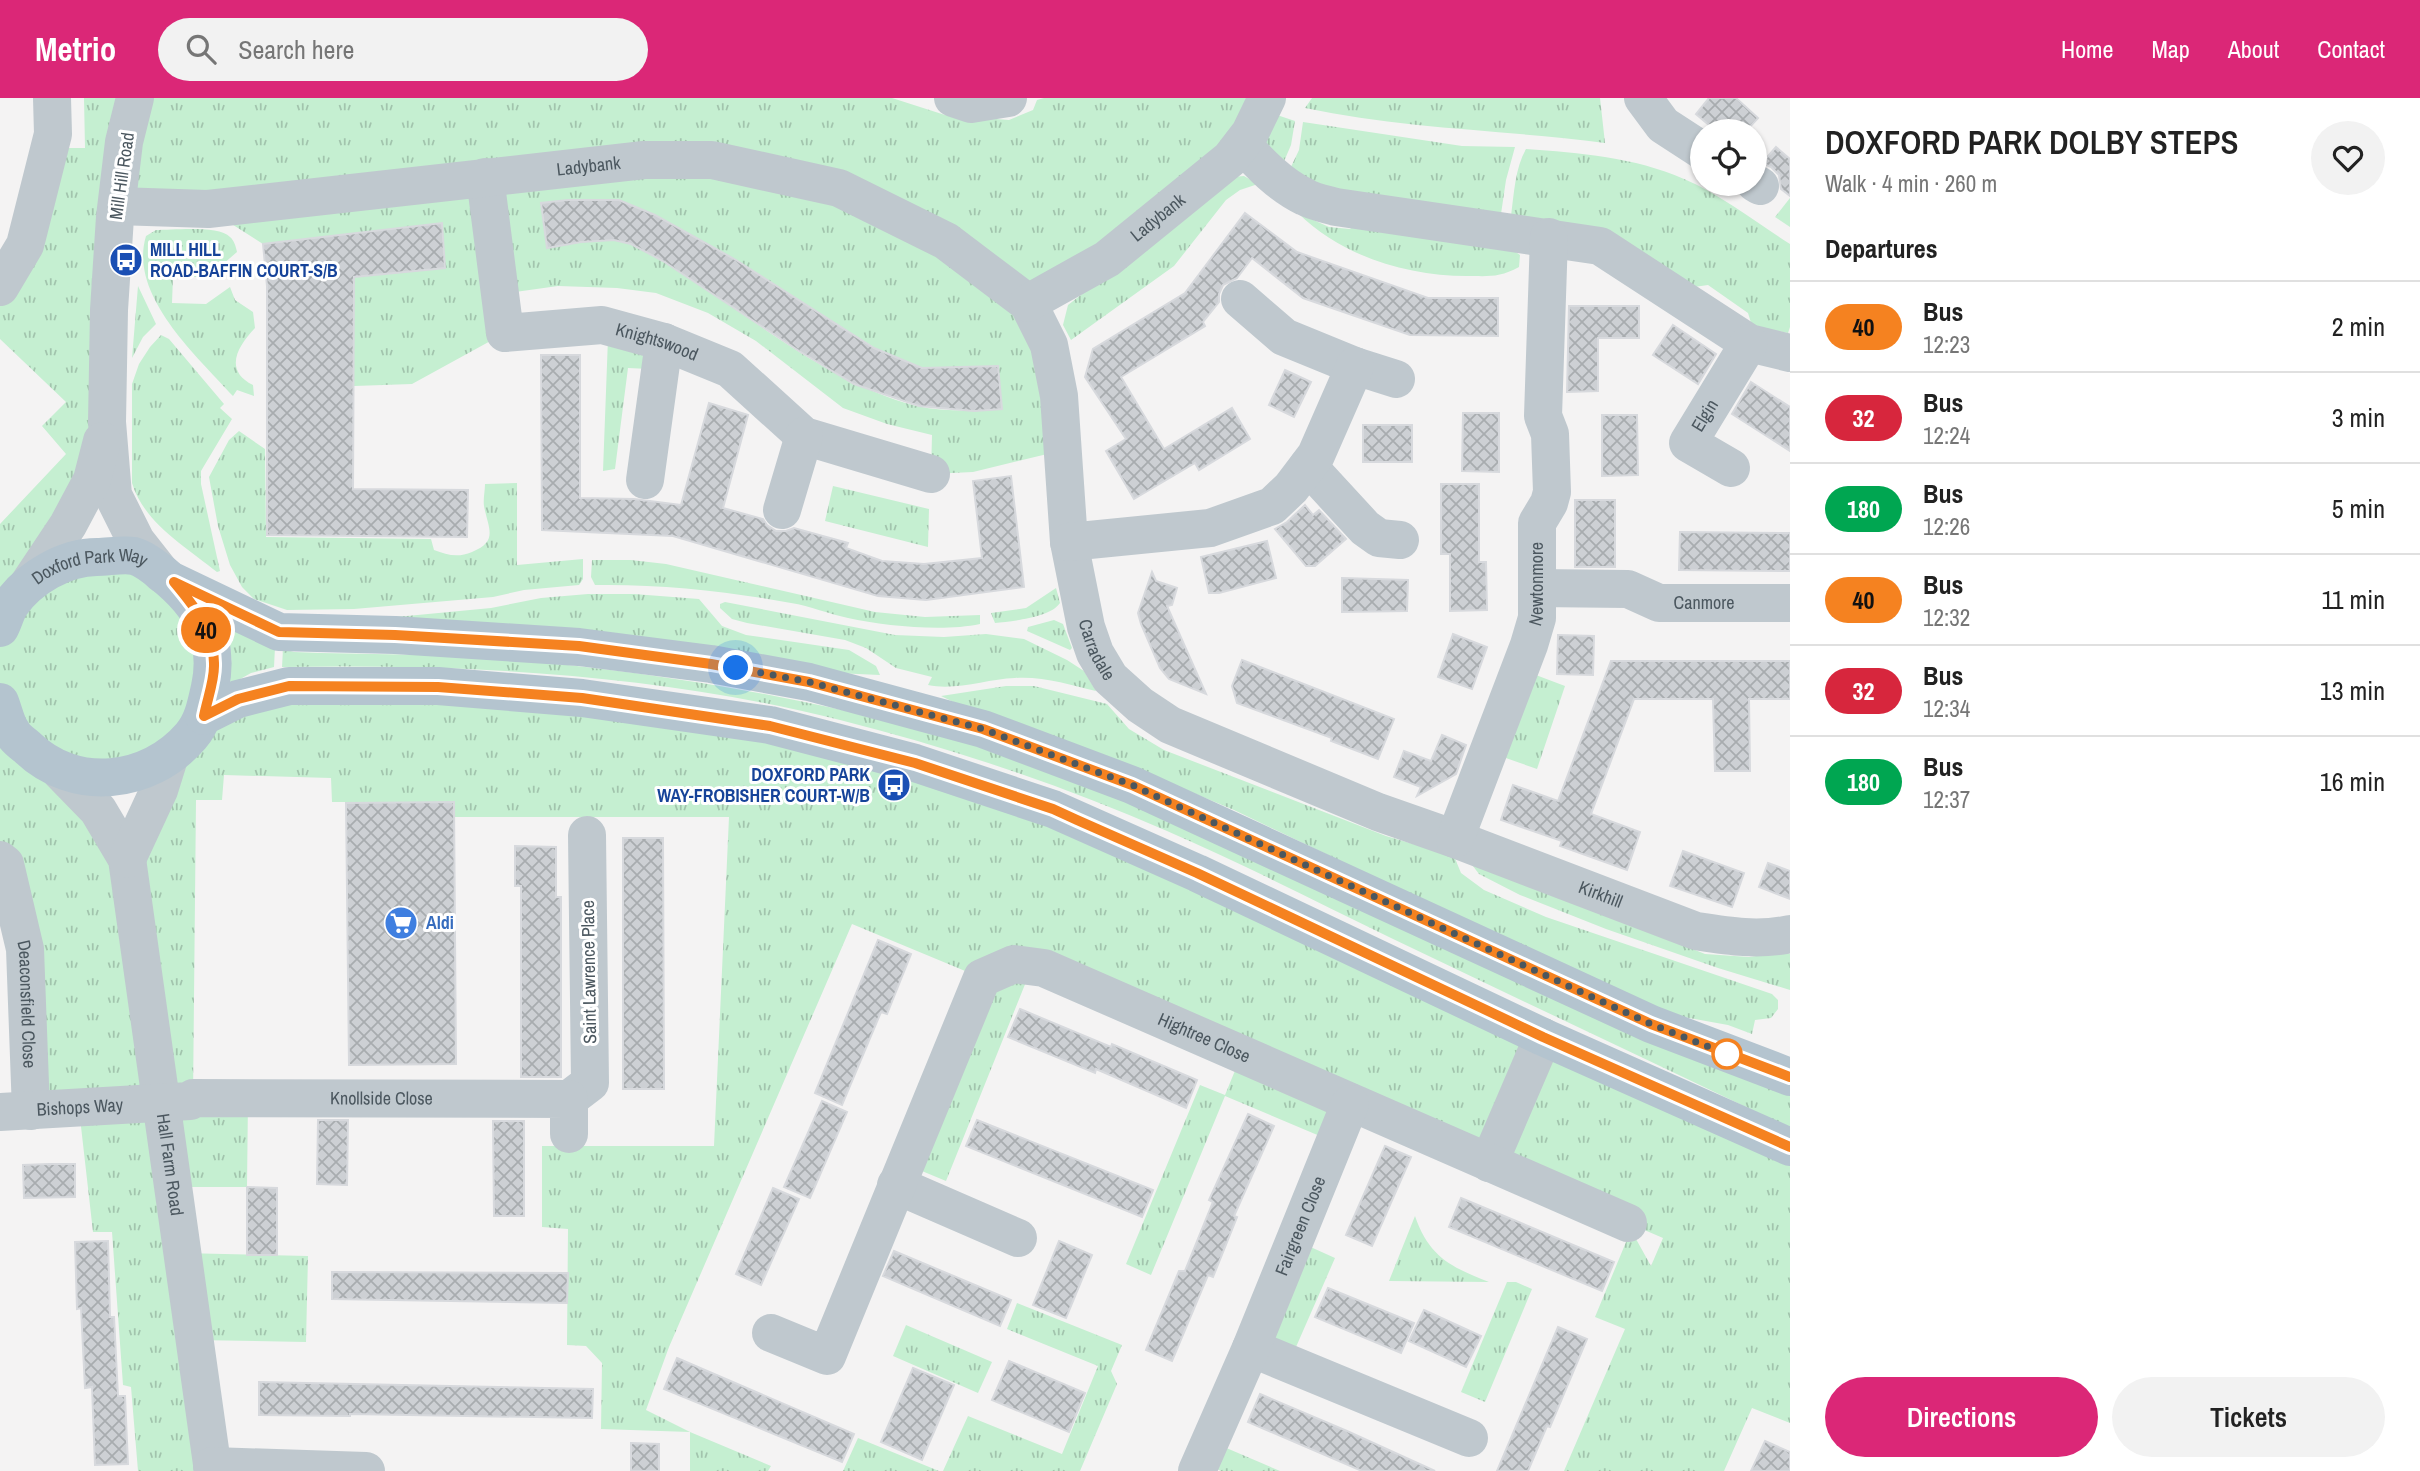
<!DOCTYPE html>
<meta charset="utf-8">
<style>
:root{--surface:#fff;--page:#f2f2f2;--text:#222;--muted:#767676;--line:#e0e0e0;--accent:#db2777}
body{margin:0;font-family:"Archivo Narrow",sans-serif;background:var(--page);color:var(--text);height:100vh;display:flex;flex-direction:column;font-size:26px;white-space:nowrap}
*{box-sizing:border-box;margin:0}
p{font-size:23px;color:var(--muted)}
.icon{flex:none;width:38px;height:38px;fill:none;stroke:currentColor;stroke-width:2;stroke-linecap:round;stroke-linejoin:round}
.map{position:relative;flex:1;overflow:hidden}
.panel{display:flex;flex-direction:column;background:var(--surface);width:630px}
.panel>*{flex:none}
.badge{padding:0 14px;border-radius:23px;font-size:24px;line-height:46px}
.buttons{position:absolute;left:1690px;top:21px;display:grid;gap:14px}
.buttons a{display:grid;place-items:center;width:77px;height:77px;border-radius:50%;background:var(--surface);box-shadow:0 2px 5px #0004;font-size:35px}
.you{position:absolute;width:35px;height:35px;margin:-18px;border:5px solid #fff;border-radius:50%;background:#1a73e8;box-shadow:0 0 0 10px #1a73e833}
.map>.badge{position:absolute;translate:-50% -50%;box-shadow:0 0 0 4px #fff}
h2{padding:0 35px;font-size:26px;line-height:63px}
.round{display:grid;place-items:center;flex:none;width:74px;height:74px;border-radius:37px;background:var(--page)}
.headline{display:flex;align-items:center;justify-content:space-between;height:119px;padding:0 35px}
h1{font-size:33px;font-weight:600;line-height:52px}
.button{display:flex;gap:14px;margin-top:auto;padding:14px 35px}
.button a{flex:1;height:80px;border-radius:42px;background:var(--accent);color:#fff;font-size:28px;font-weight:600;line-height:80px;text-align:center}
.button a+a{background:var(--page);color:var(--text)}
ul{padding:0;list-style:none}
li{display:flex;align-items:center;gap:21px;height:91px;padding:0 35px;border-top:2px solid var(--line)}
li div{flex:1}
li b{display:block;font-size:26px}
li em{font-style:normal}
li .badge{min-width:77px;font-weight:700;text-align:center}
header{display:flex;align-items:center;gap:42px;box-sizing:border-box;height:98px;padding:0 35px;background:var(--accent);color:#fff}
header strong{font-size:33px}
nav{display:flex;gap:38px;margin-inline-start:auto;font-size:24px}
.search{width:490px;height:63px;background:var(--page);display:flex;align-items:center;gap:18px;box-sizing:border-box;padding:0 24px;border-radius:38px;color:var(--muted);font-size:26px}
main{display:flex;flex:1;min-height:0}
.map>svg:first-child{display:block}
.grass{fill:url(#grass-tufts);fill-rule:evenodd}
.building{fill:url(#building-cross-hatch);stroke:#d7d9dd;stroke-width:2}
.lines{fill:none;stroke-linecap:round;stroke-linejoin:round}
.minor{stroke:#bfc8ce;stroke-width:38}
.major{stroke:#b4c4cf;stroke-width:38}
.line-casing{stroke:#fff;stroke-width:16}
.line{stroke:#f58220;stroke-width:10}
.walk{stroke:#4b575f;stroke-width:7;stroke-dasharray:0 12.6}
.stop-dot{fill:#fff;stroke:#f58220;stroke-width:3.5}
.labels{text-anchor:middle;stroke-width:6;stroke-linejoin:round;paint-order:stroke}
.street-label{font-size:18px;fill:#4b575f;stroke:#fff}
.transit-label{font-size:18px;font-weight:bold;fill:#164399;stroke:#fff;text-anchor:start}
.shop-label{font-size:18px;font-weight:bold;fill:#366cbe;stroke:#fff;text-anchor:start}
</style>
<header>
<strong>Metrio</strong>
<div class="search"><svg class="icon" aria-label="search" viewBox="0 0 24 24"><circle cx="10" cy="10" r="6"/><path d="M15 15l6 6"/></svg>Search here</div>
<nav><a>Home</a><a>Map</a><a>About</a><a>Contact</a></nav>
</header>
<main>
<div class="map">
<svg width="1790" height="1373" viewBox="0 0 1790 1373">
<defs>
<pattern id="grass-tufts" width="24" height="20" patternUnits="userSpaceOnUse" patternTransform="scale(1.75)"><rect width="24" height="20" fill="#c5efd1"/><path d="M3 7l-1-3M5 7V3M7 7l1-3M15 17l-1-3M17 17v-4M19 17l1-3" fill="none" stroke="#a2c4ad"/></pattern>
<pattern id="building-cross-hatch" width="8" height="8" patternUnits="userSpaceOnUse" patternTransform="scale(1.75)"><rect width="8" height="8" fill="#cdd0d4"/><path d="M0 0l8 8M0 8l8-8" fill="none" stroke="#a8acaf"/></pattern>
</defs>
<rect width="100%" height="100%" fill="#f4f3f3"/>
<g class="grass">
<path d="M84,0h808l53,17 64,5 24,-10 4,-10 7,-2h217l-11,35 -222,170 36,147 -91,22 -42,2 1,-39 -45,-11 -44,-16 -87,-67 -48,-28 -52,-20 -39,-5 -59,-2 -57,8 4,39 -93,51 -58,2v-109l91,-9 -3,-45 -179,21 -55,-35 -90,-3 -10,208 -79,169 106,-27 64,55 5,104 234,-29 478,77 874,384v276l-38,-15 -28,63h-160l61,-142 -30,-12 36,-87 20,36 12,-28 -312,-134 -17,38 -109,-46 -74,179 -25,-11 74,-179 25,10 16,-39 -209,-89 -86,214 -41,-17 77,-186 -130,-54 -183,423 -23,63 44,22 81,34 -3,5h-78v-39l-89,-3 1,-66 -16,-17 -19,-1 1,-116 -26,-2v-81h172l15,-329h-275l-1,-15h-121l-1,-24 -107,-3 -2,25h-26l-3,298 55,1 -1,88h-75l10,66 126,3 -2,86 -112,-2 18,126 129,5h-203l-7,-84 -8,-2 -11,-153h-19l-14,-123 -48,2 -31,-251v-336l66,-70 -24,-28 24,-24 -66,-63v-52l50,-139h35zM568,102h51l117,60 139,88 47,20 75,-2 5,43c-27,2 -58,3 -85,-3 -79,-20 -145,-73 -213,-118 -26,-17 -56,-43 -88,-48 -22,-3 -47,4 -69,8l-6,-45zM122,680l37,12 -32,68 -29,-48z"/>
<path d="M1312,0h288l5,45c-99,-13 -201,-14 -300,-35z"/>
<path d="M1274,16l21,7 -4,24 -9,21 -18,-25z"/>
<path d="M1303,24l159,24 53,1 -9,33 -5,34 -166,-22 -46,-21 10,-21z"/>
<path d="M1526,51c54,4 108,8 158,30 36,15 73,44 106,65v83l-2,6 -36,-7 -4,-13 -40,-28 -14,2 -183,-71c3,-22 4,-48 15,-67z"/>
<path d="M1244,78l14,8 -18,6 -14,10 -52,66 -103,74 -8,-15 5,-20 164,-128z"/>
<path d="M1790,100v29l-15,-10z"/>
<path d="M1298,115l31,14 21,2 7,-7 156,28 7,5 -1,12c-20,11 -31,9 -52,9 -60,0 -126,-20 -169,-63z"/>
<path d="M156,132c17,0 63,-5 74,7 4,3 6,10 7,15l-29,25h-35l-1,26 34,1 24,-17 5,13 18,12 2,16c-17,18 -32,42 -2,57l1,11 -17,-6 -4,6c-36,-40 -105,-101 -87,-160z"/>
<path d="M138,188l18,38 -13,13 -11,21z"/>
<path d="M161,237l8,4 55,65 -4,4 12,11 -31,52v13l19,87 -3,1c-31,-25 -73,-49 -85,-89v-99l7,-20 11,-17z"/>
<path d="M608,240l28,4 13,27 -21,-1 -13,101 -12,2z"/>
<path d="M239,333l26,18 1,88 165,2 3,11c13,5 24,8 38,2 27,-11 16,-24 12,-46 -1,-7 1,-15 1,-22l32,-1v82l66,-6v20l-4,6 -55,5 -31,7 -139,12 -67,1 -33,-11 -12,-12 -12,-22 -12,-39 -9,-49 20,-37z"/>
<path d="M833,388l96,23 -1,38 -103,-26z"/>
<path d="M592,462h39l35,4 209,48 50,5 55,-2v9c-37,8 -95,2 -132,-6 -19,-4 -38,-12 -57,-15 -65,-12 -130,-19 -196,-18l-4,-8z"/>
<path d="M1056,490l4,15c-10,15 -48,18 -65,20l-4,-10 35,-5z"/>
<path d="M588,496h46l65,5 23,27 24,9 103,15 27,16 4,9 -67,-3 -507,-51 101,-5 84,-8 50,-10z"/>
<path d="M725,504l170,33 49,2 42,-3 38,5 43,21 17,11 12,20c-25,-6 -54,-15 -81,-13 -28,1 -59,13 -87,7l4,-8 -36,-9 -30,-20 -21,-8 -98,-17 -15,-4 -12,-11v-4z"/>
<path d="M1054,522l9,4 9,24 -2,2 -43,-19 1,-4z"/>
<path d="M225,529l50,20 -1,20 -23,6 -25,14c8,-25 6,-36 -1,-60z"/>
<path d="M283,551l11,3c71,3 141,1 212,7 132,11 262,32 391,64 77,19 152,47 226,74l667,297v34c-133,-64 -266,-126 -399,-190 -74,-36 -148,-74 -224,-107 -105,-46 -216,-83 -327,-111 -183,-46 -370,-56 -558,-53z"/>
<path d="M1520,571l45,17 -28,83 -48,-17z"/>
<path d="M1006,588h28l73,18 22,25 35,21 222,86 68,20 7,17 23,17 62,27 226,77 6,6v9l-7,9 -16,2 -3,14 -24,-9 -72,-13 -422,-202 -110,-46 -140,-47 -43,-21z"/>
<path d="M1466,759l239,97 44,3 37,-5 4,2v36l-72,-22 -112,-39 -86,-34 -41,-21z"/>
<path d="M1415,1118c14,41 36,51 74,66l-100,-1z"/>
<path d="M1295,1142l40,18 -46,105 -38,-15z"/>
<path d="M1507,1184h9l16,7 -47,113 -24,-10z"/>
<path d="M1017,1205l105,42 -11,26 6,13 -37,87h-137l25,-55 94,38 36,-88 -91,-37z"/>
<path d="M906,1227l86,37 -14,31 -85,-37z"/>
<path d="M858,1340l81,33h-96z"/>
<path d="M1210,1343l70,30h-59l-20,-9z"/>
</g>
<g class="building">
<path d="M1709,0h27l22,20 -12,13h-30l-20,-17z"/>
<path d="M1776,49l14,12v37l-9,-7 -2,-14 -8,-8 -9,-4z"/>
<path d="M568,102h51l36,15 81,45 138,88 48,20 76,-2 4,43 -28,2 -55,-5 -65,-22 -55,-33 -136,-90 -32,-17 -17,-4 -33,2 -34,6 -6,-45z"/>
<path d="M1245,115l52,39 131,46h70v38l-88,-1 -107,-37 -51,-40 -15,20 -14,7 -4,9v8l-16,20 2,4 -84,51 43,72 68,-41 18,31 -51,31 -4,-7 -61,36 -28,-48 20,-12 -41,-62 8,-28 92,-56z"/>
<path d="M442,125l3,45 -91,9 -1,212 115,1 -1,47 -200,-2v-249l-4,-42z"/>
<path d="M1569,208h70v32h-41v53l-31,1z"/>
<path d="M1673,227l43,29 -18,30 -45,-29z"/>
<path d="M541,257h39v143l54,1 47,6 28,-102 39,12 -25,93 40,11 4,6 9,6h10l8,-3 54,15 -2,5 36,13 42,3 58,-6 -9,-77 38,-5 13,111 -98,13 -48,-4 -205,-60 -131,-6z"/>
<path d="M1285,272l26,12 -17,35 -25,-12z"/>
<path d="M1751,284l39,25v44l-58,-37z"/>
<path d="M1463,315h36v59l-37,-1z"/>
<path d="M1602,317h35l1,60 -36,1z"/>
<rect x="1363" y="327" width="49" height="37"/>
<path d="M1441,386h38v78h7l1,48 -37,1v-57h-9z"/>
<rect x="1575" y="402" width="40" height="67"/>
<path d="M1305,407l8,10 6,-5 27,29 -31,27h-9l-31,-37 12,-7z"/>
<path d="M1680,434l110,1v38l-111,-1z"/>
<path d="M1267,443l9,37 -57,15h-10l-8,-36z"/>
<path d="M1152,474l4,9 21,7 -5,17 -5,1 39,88 -37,-15 -9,-11 -19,-44 -3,-11z"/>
<path d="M1342,480l66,2 -1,31 -65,1z"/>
<path d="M1453,536l34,13 -15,42 -34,-12z"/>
<path d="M1558,537l36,1 -1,39 -36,-1z"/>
<path d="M1242,562l152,59 -16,40 -47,-18 1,-3 -95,-35 -5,-17z"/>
<path d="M1611,563h179v38h-41l1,72h-35l-2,-72h-79l-43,115 49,18 -13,38 -67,-24 2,-5 -61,-21 12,-35 45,16z"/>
<path d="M1442,637l24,10 -10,29 -39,22 4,-9 -27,-10 10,-26 27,10z"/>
<path d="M454,704l2,262 -107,1 -3,-262z"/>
<path d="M623,740h40l1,251h-41z"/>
<path d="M515,748l41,1v50h5v180h-40v-191h-6z"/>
<path d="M1683,753l61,22 -12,34 -62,-21z"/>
<path d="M1768,765l22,8v28l-31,-12z"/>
<path d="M878,842l33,14 -24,60 -6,-2 -39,93 -27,-12z"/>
<path d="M1020,911l91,38 1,-3 85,36 -11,28 -90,-39 -1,4 -87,-36z"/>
<path d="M822,1003l25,11 -37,86 -26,-11z"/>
<path d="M1248,1016l26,12 -40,90 3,1 -24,60 -5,-2 -36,86 -26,-11 33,-79h6l28,-69 -4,-2z"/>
<path d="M318,1022h30l-1,65 -30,-1z"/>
<path d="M977,1022l176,70 -11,27 -176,-71z"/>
<path d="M493,1023h31v95h-30z"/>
<path d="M1385,1048l26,11 -39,89 -26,-11z"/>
<path d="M49,1066h26v33l-51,1 -1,-33z"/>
<path d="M247,1089l30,1v67h-30z"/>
<path d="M773,1090l26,11 -38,86 -25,-11z"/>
<path d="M1461,1100l153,64 -12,29 -153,-64z"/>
<path d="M108,1143l2,76h4l4,79h7l3,68 -33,1 -3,-78 -7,1 -4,-80 -4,1 -2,-67z"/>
<path d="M1059,1143l33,14 -26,63 -33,-13z"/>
<path d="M894,1153l117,49 -11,26 -117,-50z"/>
<path d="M332,1174l236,1 -1,30 -235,-4z"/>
<path d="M1328,1190l86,35 -13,30 -86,-36z"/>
<path d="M1424,1212l57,26 -15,31 -57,-26z"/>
<path d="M1558,1229l29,12 -37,88 -3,-1 -19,45h-31z"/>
<path d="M677,1260l177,76 -12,28 -178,-73z"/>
<path d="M1009,1263l76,32 -16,39 -77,-32z"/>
<path d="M913,1270l41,17 -32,75 -41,-18z"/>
<path d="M259,1284l334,7 -1,29 -242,-4v2l-91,-1z"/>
<path d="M1260,1296l87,37 88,40h-73l-114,-49z"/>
<path d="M1765,1343l25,11v19h-39z"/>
<path d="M631,1345l28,1v27h-28z"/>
</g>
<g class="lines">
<g class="minor">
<path d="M135,0l-11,44 -9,75 -6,93 -2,112 6,73 23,46 26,33"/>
<path d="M953,0l18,6 37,-6"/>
<path d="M1643,0l20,27 40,26"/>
<path d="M1242,46c18,20 38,41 63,53 9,5 21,7 31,10l264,39 149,97 41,10"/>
<path id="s1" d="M485,79l20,156 97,-8 62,17 66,27 74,67 127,38"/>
<path d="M1755,85l5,3"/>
<path id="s2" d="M117,108l91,3 436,-49h68l127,28 107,53 82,62 21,42 10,51 10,146 17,85 9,26 15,25 30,27 30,20 208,87 77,27 241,92c32,5 62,10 94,3"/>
<path d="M0,189l25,-42 28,-111 -1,-36"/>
<path d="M1240,201l44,38 71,29 41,13"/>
<path id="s3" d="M1028,205l79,-44 123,-100 20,-26 17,-35"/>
<path d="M1308,368l57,62 14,10 21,2"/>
<path id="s4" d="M1731,370l-43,-25 61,-100"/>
<path d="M645,382l19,-138"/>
<path d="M782,412l22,-74"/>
<path d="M1069,444l141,-14 62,-22 19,-18 25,-33 39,-89"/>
<path d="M28,487l40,-60 24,-45 10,-39"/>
<path id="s5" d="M1537,490l91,1 31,14h131"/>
<path id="s6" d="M60,673l38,39 29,49 86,612"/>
<path id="s7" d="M1455,741l74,-194 8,-27v-95l12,-20 3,-11 -2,-58 -7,-18 6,-179"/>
<path d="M127,761l32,-69 10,-32"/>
<path id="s8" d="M0,762l5,4 20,85 6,162"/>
<path d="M569,1001l21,-16 -3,-248"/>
<path id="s9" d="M0,1014l190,-11 3,-3 376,1v35"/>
<path d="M1489,1065l54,-126"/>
<path d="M896,1087l122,53"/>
<path id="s10" d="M771,1235l56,23 155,-378 32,-14 30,4 584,255"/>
<path d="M1251,1250l218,90"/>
<path d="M212,1368l154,5"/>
<path id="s11" d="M1197,1373l54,-123 99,-244"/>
</g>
<g class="major">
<path d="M174,484l105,50 116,3 184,12 132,17 98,18 174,47 149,56 519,239 139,53"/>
<path id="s12" d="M0,530c4,-7 6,-17 11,-24 18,-26 54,-47 86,-47 11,0 26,-3 37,-1 15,4 44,30 54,42 22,25 29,57 22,89 -4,18 -7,35 -19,49 -42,49 -117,57 -164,11 -5,-4 -12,-9 -15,-15 -6,-8 -8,-20 -12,-30"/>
<path d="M204,618l34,-17 51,-13h149l144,12 188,27 145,38 138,46 144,64 346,164 247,110"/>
</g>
</g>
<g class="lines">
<defs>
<path id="line" d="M1790,979l-139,-53 -519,-239 -149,-56 -174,-47 -98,-18 -132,-18 -184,-11 -116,-3 -105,-50c21,25 41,49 40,84 0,16 -7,34 -10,50l34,-17 51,-13 149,1 144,11 188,28 145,37 138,46 24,11 120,53 346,164 247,110"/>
</defs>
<use href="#line" class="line-casing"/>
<use href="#line" class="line"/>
<path class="walk" d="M736,570l73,14 174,47 149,56 519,239 86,34 -10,-4"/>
</g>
<defs>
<symbol id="bus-disc" viewBox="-11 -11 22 22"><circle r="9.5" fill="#1a4fb4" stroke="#fff"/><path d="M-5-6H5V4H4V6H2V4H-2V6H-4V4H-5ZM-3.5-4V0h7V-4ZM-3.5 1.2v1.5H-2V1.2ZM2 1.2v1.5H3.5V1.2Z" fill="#fff"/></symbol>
<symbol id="supermarket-disc" viewBox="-11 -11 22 22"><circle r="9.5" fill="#3f7fe0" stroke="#fff"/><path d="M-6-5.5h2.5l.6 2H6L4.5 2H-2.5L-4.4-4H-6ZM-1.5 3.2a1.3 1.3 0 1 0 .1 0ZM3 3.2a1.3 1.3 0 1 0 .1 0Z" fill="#fff"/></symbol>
</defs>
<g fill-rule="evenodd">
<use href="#bus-disc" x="107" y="143" width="38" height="38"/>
<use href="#bus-disc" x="875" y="668" width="38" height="38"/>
<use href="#supermarket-disc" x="382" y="806" width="38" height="38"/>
</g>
<circle class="stop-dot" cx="1727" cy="956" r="14"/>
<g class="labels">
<g class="street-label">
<text dy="6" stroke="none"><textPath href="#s2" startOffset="474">Ladybank</textPath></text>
<text transform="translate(122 78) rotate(-82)" y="6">Mill Hill Road</text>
<text dy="6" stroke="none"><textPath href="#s3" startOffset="156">Ladybank</textPath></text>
<text dy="6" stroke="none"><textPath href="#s1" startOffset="312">Knightswood</textPath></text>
<text dy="6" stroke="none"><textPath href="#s4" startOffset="82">Elgin</textPath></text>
<text dy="6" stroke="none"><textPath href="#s12" startOffset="119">Doxford Park Way</textPath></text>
<text dy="6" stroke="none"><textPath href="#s7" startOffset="270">Newtonmore</textPath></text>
<text dy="6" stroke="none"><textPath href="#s5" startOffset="170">Canmore</textPath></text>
<text dy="6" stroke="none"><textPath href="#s2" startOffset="1307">Carradale</textPath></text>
<text dy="6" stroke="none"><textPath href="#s2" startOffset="1878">Kirkhill</textPath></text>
<text transform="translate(589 874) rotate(-91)" y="6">Saint Lawrence Place</text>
<text dy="6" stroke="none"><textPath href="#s8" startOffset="149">Deaconsfield Close</textPath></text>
<text dy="6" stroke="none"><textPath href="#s10" startOffset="709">Hightree Close</textPath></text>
<text dy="6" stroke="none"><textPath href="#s9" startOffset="383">Knollside Close</textPath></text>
<text dy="6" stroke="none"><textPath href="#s9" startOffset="80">Bishops Way</textPath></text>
<text dy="6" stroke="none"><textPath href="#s6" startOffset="420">Hall Farm Road</textPath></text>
<text dy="6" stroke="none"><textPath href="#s11" startOffset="266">Fairgreen Close</textPath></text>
</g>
<g class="transit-label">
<text x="150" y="158">MILL HILL<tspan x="150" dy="21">ROAD-BAFFIN COURT-S/B</tspan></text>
<text x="870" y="683" text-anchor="end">DOXFORD PARK<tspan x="870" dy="21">WAY-FROBISHER COURT-W/B</tspan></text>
</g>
<g class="shop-label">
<text x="426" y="831">Aldi</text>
</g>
</g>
</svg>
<div class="buttons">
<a><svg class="icon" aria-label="locate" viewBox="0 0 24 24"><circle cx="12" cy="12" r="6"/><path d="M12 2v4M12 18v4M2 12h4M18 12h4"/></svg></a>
</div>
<div class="you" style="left:736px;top:570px"></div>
<b class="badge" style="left:206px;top:532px;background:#f58220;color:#111">40</b>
</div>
<section class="panel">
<div class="headline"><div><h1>DOXFORD PARK DOLBY STEPS</h1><p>Walk · 4 min · 260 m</p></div><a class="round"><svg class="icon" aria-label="heart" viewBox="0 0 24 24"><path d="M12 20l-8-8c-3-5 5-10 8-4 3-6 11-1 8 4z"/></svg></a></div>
<h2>Departures</h2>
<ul>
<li><span class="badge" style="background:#f58220;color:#111">40</span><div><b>Bus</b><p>12:23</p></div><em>2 min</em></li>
<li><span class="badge" style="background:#d7263d;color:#fff">32</span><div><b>Bus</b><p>12:24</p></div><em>3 min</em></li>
<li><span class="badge" style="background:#00a651;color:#fff">180</span><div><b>Bus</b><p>12:26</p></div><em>5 min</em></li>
<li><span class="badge" style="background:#f58220;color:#111">40</span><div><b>Bus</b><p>12:32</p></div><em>11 min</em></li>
<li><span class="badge" style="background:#d7263d;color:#fff">32</span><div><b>Bus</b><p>12:34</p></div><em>13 min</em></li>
<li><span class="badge" style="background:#00a651;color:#fff">180</span><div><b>Bus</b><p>12:37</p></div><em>16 min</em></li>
</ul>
<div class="button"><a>Directions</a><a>Tickets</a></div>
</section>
</main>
